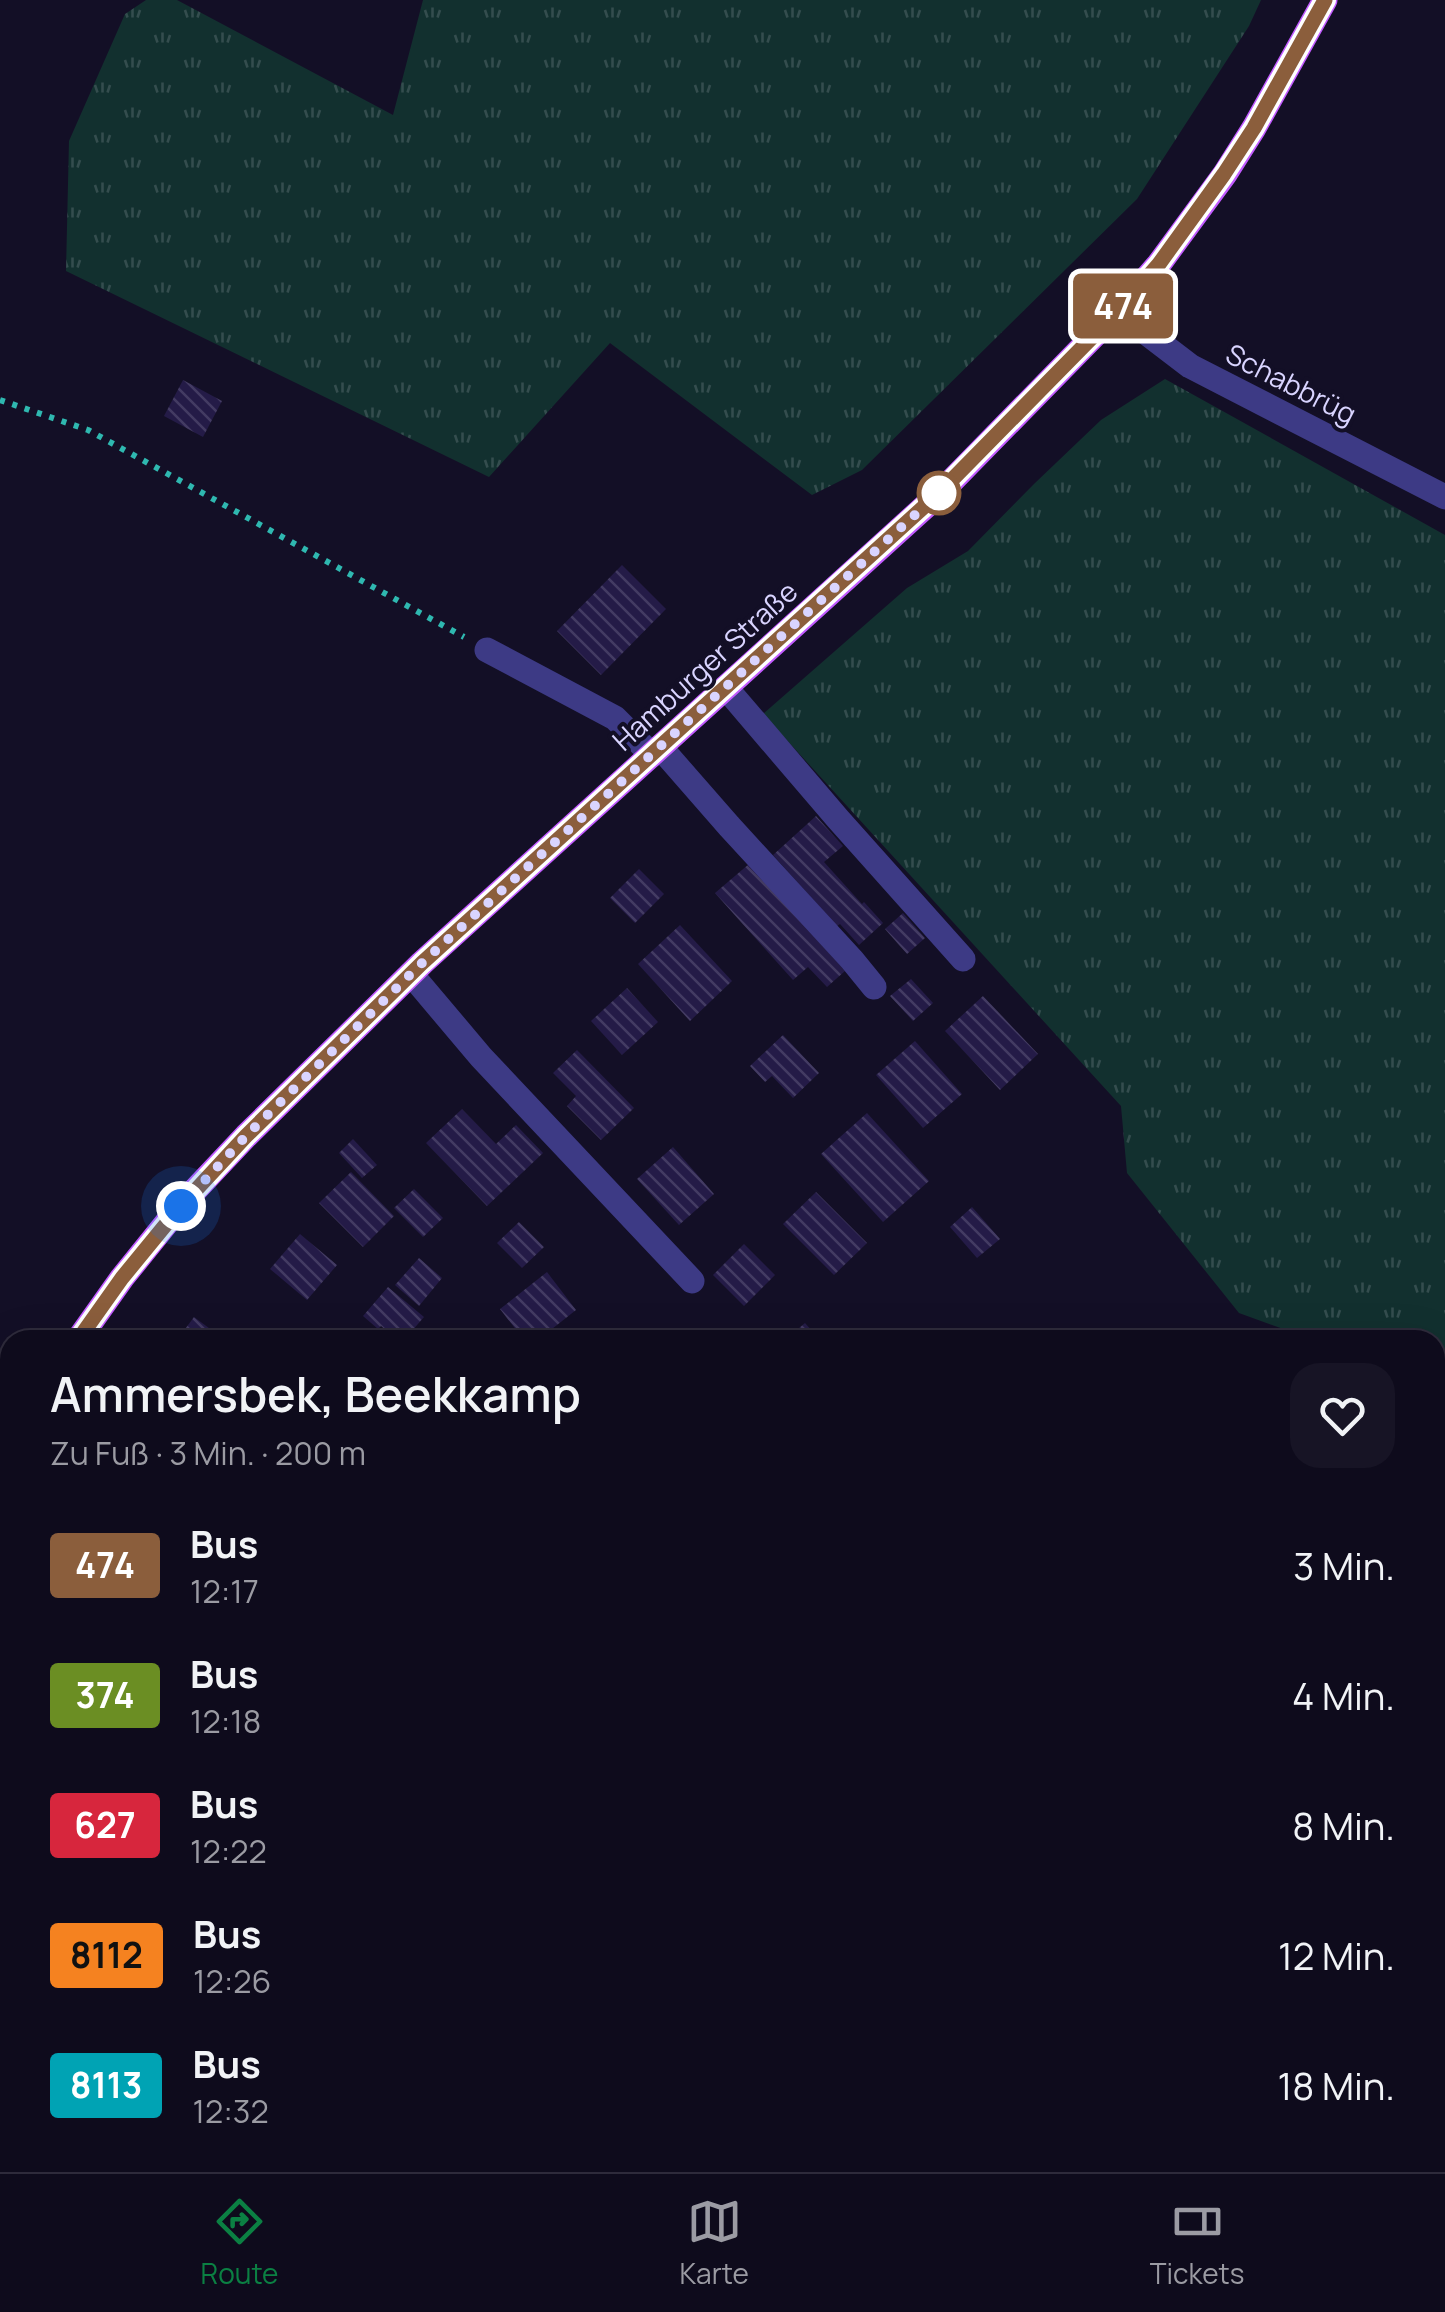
<!DOCTYPE html>
<html lang="de">
<meta charset="utf-8">
<style>
:root{--surface:#0e0b1c;--page:#171425;--text:#f1f3f6;--muted:#9b9ba3;--line:#2e2b3b;--accent:#0b8043}
body{margin:0;font-family:Manrope,sans-serif;background:var(--page);color:var(--text);height:100vh;display:flex;flex-direction:column;font-size:38px;white-space:nowrap}
*{box-sizing:border-box;margin:0}
p{font-size:32px;color:var(--muted)}
.icon{flex:none;width:55px;height:55px;fill:none;stroke:currentColor;stroke-width:2;stroke-linecap:round;stroke-linejoin:round}
.map{position:relative;flex:1;overflow:hidden}
.side{position:absolute;left:0px;top:1330px;width:1445px;height:842px;display:flex;flex-direction:column;background:var(--surface);border-radius:30px 30px 0 0;box-shadow:0 10px 40px #0002,0 0 0 2px var(--line)}
.side>*{flex:none}
.badge{padding:0 20px;border-radius:8px;font-size:35px;line-height:65px}
.you{position:absolute;width:50px;height:50px;margin:-25px;border:8px solid #fff;border-radius:50%;background:#1a73e8;box-shadow:0 0 0 15px #1a73e833}
.map>.badge{position:absolute;translate:-50% -50%;box-shadow:0 0 0 5px #fff}
.round{display:grid;place-items:center;flex:none;width:105px;height:105px;border-radius:30px;background:var(--page)}
.headline{display:flex;align-items:center;justify-content:space-between;height:170px;padding:0 50px}
h1{font-size:48px;font-weight:600;line-height:75px}
ul{padding:0;list-style:none}
li{display:flex;align-items:center;gap:30px;height:130px;padding:0 50px}
li div{flex:1}
li b{display:block;font-size:38px}
li em{font-style:normal}
li .badge{min-width:110px;font-weight:700;text-align:center}
.tabs{display:flex;justify-content:space-around;align-items:center;height:140px;border-top:2px solid var(--line);background:var(--surface);font-size:28px;color:var(--muted)}
.tabs a{display:grid;justify-items:center;gap:5px}
.tabs .current{color:var(--accent)}
.map>svg:first-child{display:block}
.grass{fill:url(#grass-tufts)}
.garden{fill:url(#garden-furrows)}
.pitch{fill:#12302f}
.building{fill:url(#building-back-hatch)}
.lines{fill:none;stroke-linecap:round;stroke-linejoin:round}
.path{stroke:#2fb8b0;stroke-width:6;stroke-dasharray:5 8;stroke-linecap:butt}
.minor{stroke:#3d3a85;stroke-width:25}
.major{stroke:#c25bff;stroke-width:25}
.line-casing{stroke:#fff;stroke-width:22}
.line{stroke:#8b5e3c;stroke-width:15}
.walk{stroke:#d9d4ff;stroke-width:10;stroke-dasharray:0 18}
.stop-dot{fill:#fff;stroke:#8b5e3c;stroke-width:5}
.labels{text-anchor:middle;stroke-width:8;stroke-linejoin:round;paint-order:stroke}
.street-label{font-size:28px;fill:#d9d4ff;stroke:#130f26}
</style>
<div class="map">
<svg width="1445" height="2172" viewBox="0 0 1445 2172">
<defs>
<pattern id="grass-tufts" width="24" height="20" patternUnits="userSpaceOnUse" patternTransform="scale(2.5)"><rect width="24" height="20" fill="#12302f"/><path d="M3 7l-1-3M5 7V3M7 7l1-3M15 17l-1-3M17 17v-4M19 17l1-3" fill="none" stroke="#344d4e"/></pattern>
<pattern id="garden-furrows" width="10" height="10" patternUnits="userSpaceOnUse" patternTransform="scale(2.5)"><rect width="10" height="10" fill="#12302f"/><path d="M-1 1l2-2M0 10L10 0M9 11l2-2" fill="none" stroke="#344d4e"/></pattern>
<pattern id="building-back-hatch" width="6" height="6" patternUnits="userSpaceOnUse" patternTransform="scale(2.5)"><rect width="6" height="6" fill="#241b47"/><path d="M-1 5l2 2M0 0l6 6M5-1l2 2" fill="none" stroke="#433b63"/></pattern>
</defs>
<rect width="100%" height="100%" fill="#130f26"/>
<g class="grass">
<path d="M146,0h31l216,115 30,-115h838l-12,26 -112,173 -275,271 -50,25 -202,-152 -121,134 -423,-206 3,-130 56,-127z"/>
<path d="M1165,379l280,156v818l-10,2v-15h-121l-75,-27 -112,-140 -6,-67 -358,-392 144,-126 61,-37 66,-67 67,-64z"/>
</g>
<g class="garden">
<path d="M10,1549v325l-10,-6v-299z"/>
<path d="M836,2162l15,10h-378l-15,-9z"/>
</g>
<path class="pitch" d="M0,1917l10,6v239l52,1 -5,9h-57z"/>
<g class="building">
<path d="M183,380l39,21 -19,36 -39,-21z"/>
<path d="M622,565l44,44 -65,66 -44,-44z"/>
<path d="M816,816l27,30 -19,16 38,42 2,-2 19,21 -24,22 -19,-21 -3,2 -64,-71z"/>
<path d="M749,864l96,107 -18,16 -19,-20 -15,13 -78,-87z"/>
<path d="M639,869l25,25 -29,29 -25,-25z"/>
<path d="M903,913l22,25 -18,16 -22,-25z"/>
<path d="M680,925l52,56 -42,40 -52,-57z"/>
<path d="M911,979l22,24 -20,18 -23,-25z"/>
<path d="M627,988l31,34 -36,33 -31,-34z"/>
<path d="M983,996l55,58 -38,36 -55,-59z"/>
<path d="M783,1035l36,38 -26,25 -21,-22 -7,6 -15,-16z"/>
<path d="M915,1041l47,53 -39,34 -47,-53z"/>
<path d="M577,1050l57,58 -33,32 -34,-34 9,-10 -23,-23z"/>
<path d="M462,1109l34,35 20,-19 27,28 -56,53 -61,-63z"/>
<path d="M867,1113l62,68 -46,41 -62,-68z"/>
<path d="M353,1139l24,26 -15,13 -23,-25z"/>
<path d="M673,1147l41,47 -35,31 -42,-46z"/>
<path d="M351,1172l43,44 -31,31 -44,-44z"/>
<path d="M414,1189l29,29 -20,19 -29,-29z"/>
<path d="M816,1192l51,51 -33,32 -51,-51z"/>
<path d="M972,1207l28,32 -23,19 -27,-31z"/>
<path d="M519,1222l25,25 -22,21 -25,-25z"/>
<path d="M300,1234l37,31 -30,35 -37,-31z"/>
<path d="M744,1244l31,31 -31,31 -31,-31z"/>
<path d="M419,1258l23,20 -23,28 -24,-21z"/>
<path d="M547,1272l29,38 -38,30h-14l-24,-31z"/>
<path d="M388,1287l36,30 -20,23h-6l-17,-14 -3,3 -15,-13z"/>
<path d="M194,1317l31,23h-48z"/>
<path d="M805,1323l15,17h-35z"/>
</g>
<g class="lines">
<g class="path">
<path d="M0,400l88,30 376,207"/>
<path d="M0,1624l10,7"/>
<path d="M824,2162l15,10"/>
<path d="M321,2172l5,-10"/>
</g>
<g class="minor">
<path d="M1118,311l72,55 255,131"/>
<path d="M487,650l128,68 37,37"/>
<path d="M726,688l112,131 125,140"/>
<path d="M660,747l69,79 123,134 22,27"/>
<path d="M411,974l70,83 211,224"/>
<path d="M0,1891l10,6"/>
<path d="M420,2162l14,10"/>
</g>
<g class="major">
<path d="M78,1340l44,-62 59,-73 65,-69 176,-173 517,-469 179,-183 41,-47 66,-90 29,-46 71,-128"/>
<path d="M0,1469l10,-18"/>
</g>
</g>
<g class="lines">
<defs>
<path id="line" d="M78,1340l44,-62 59,-72 65,-70 176,-173 516,-469 180,-183 41,-47 65,-90 30,-46 71,-128"/>
</defs>
<use href="#line" class="line-casing"/>
<use href="#line" class="line"/>
<path class="walk" d="M181,1206l65,-70 176,-173 517,-470"/>
</g>
<circle class="stop-dot" cx="939" cy="493" r="20"/>
<g class="labels">
<g class="street-label">
<text transform="translate(1291 384) rotate(27)" y="10">Schabbrüg</text>
<text transform="translate(705 666) rotate(-42)" y="10">Hamburger Straße</text>
</g>
</g>
</svg>
<div class="you" style="left:181px;top:1206px"></div>
<b class="badge" style="left:1123px;top:306px;background:#8b5e3c;color:#fff">474</b>
<section class="side">
<div class="headline"><div><h1>Ammersbek, Beekkamp</h1><p>Zu Fuß · 3 Min. · 200 m</p></div><a class="round"><svg class="icon" aria-label="heart" viewBox="0 0 24 24"><path d="M12 20l-8-8c-3-5 5-10 8-4 3-6 11-1 8 4z"/></svg></a></div>
<ul>
<li><span class="badge" style="background:#8b5e3c;color:#fff">474</span><div><b>Bus</b><p>12:17</p></div><em>3 Min.</em></li>
<li><span class="badge" style="background:#6b8e23;color:#fff">374</span><div><b>Bus</b><p>12:18</p></div><em>4 Min.</em></li>
<li><span class="badge" style="background:#d7263d;color:#fff">627</span><div><b>Bus</b><p>12:22</p></div><em>8 Min.</em></li>
<li><span class="badge" style="background:#f58220;color:#111">8112</span><div><b>Bus</b><p>12:26</p></div><em>12 Min.</em></li>
<li><span class="badge" style="background:#00a3b4;color:#fff">8113</span><div><b>Bus</b><p>12:32</p></div><em>18 Min.</em></li>
</ul>
</section>
</div>
<nav class="tabs">
<a class="current"><svg class="icon" aria-label="directions" viewBox="0 0 24 24"><path d="M12 3l9 9-9 9-9-9zM9 14v-3h6M13 9l2 2-2 2"/></svg>Route</a>
<a><svg class="icon" aria-label="map" viewBox="0 0 24 24"><path d="M3 6l6-2 6 2 6-2v14l-6 2-6-2-6 2zM9 4v14M15 6v14"/></svg>Karte</a>
<a><svg class="icon" aria-label="tickets" viewBox="0 0 24 24"><path d="M3 7h18v10H3zM15 7v10"/></svg>Tickets</a>
</nav>
